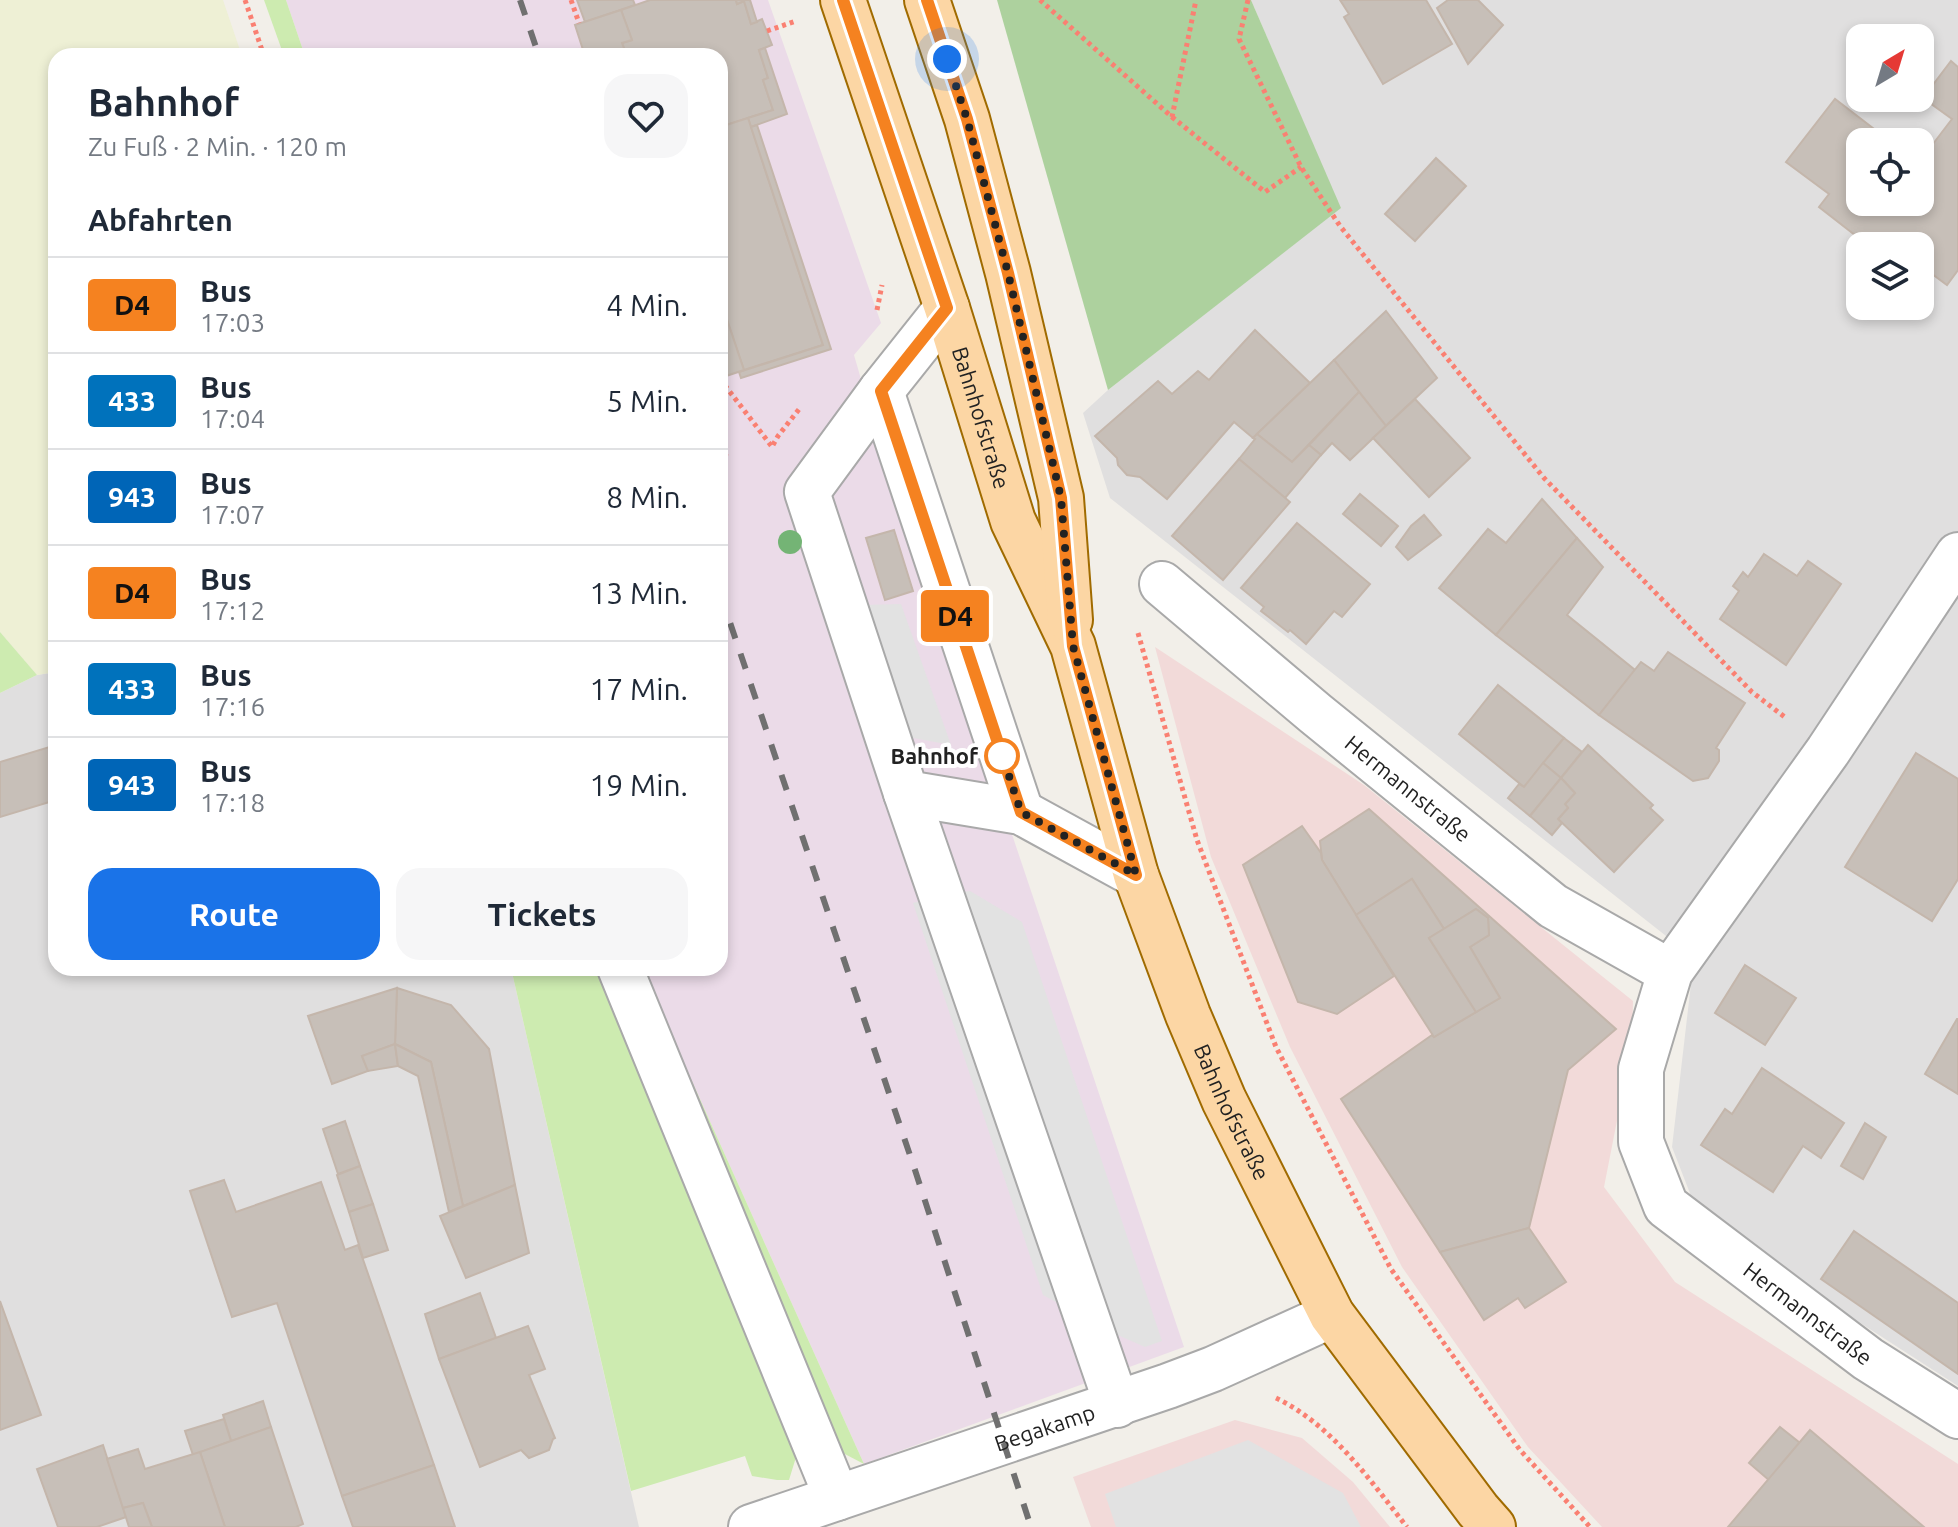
<!DOCTYPE html>
<html lang="de">
<meta charset="utf-8">
<style>
:root{--surface:#fff;--page:#f6f6f7;--text:#1f2937;--muted:#747a83;--line:#e0e1e3;--accent:#1a73e8}
body{margin:0;font-family:Ubuntu,sans-serif;background:var(--page);color:var(--text);height:100vh;display:flex;flex-direction:column;font-size:30px;white-space:nowrap}
*{box-sizing:border-box;margin:0}
p{font-size:26px;color:var(--muted)}
.icon{flex:none;width:44px;height:44px;fill:none;stroke:currentColor;stroke-width:2;stroke-linecap:round;stroke-linejoin:round}
.map{position:relative;flex:1;overflow:hidden}
.drawer{position:absolute;left:48px;top:48px;width:680px;height:928px;display:flex;flex-direction:column;background:var(--surface);border-radius:24px;box-shadow:0 4px 12px #0003}
.drawer>*{flex:none}
.badge{padding:0 16px;border-radius:6px;font-size:28px;line-height:52px}
.needle{width:52px;rotate:38deg}
.fabs{position:absolute;left:1846px;top:24px;display:grid;gap:16px}
.fabs a{display:grid;place-items:center;width:88px;height:88px;border-radius:16px;background:var(--surface);box-shadow:0 4px 12px #0003;font-size:40px}
.you{position:absolute;width:40px;height:40px;margin:-20px;border:6px solid #fff;border-radius:50%;background:#1a73e8;box-shadow:0 0 0 12px #1a73e833}
.map>.badge{position:absolute;translate:-50% -50%;box-shadow:0 0 0 4px #fff}
h2{padding:0 40px;font-size:30px;line-height:72px}
.round{display:grid;place-items:center;flex:none;width:84px;height:84px;border-radius:24px;background:var(--page)}
.headline{display:flex;align-items:center;justify-content:space-between;height:136px;padding:0 40px}
h1{font-size:38px;font-weight:700;line-height:60px}
.button{display:flex;gap:16px;margin-top:auto;padding:16px 40px}
.button a{flex:1;height:92px;border-radius:24px;background:var(--accent);color:#fff;font-size:32px;font-weight:700;line-height:92px;text-align:center}
.button a+a{background:var(--page);color:var(--text)}
ul{padding:0;list-style:none}
li{display:flex;align-items:center;gap:24px;height:96px;padding:0 40px;border-top:2px solid var(--line)}
li div{flex:1}
li b{display:block;font-size:30px}
li em{font-style:normal}
li .badge{min-width:88px;font-weight:700;text-align:center}
.map>svg:first-child{display:block}
.residential{fill:#e0dfdf;fill-rule:evenodd}
.commercial{fill:#f2dad9}
.industrial{fill:#ebdbe8}
.farmland{fill:#eef0d5}
.grass{fill:#cdebb0}
.forest{fill:#add19e}
.parking{fill:#e2e2e2}
.building{fill:#c7bfb8;stroke:#c4b6ab;stroke-width:2}
.lines{fill:none;stroke-linecap:round;stroke-linejoin:round}
.minor-casing{stroke:#a9a9a9;stroke-width:48}
.major-casing{stroke:#a06b00;stroke-width:48}
.path{stroke:#fa8072;stroke-width:5;stroke-dasharray:4 4;stroke-linecap:butt}
.minor{stroke:#fff;stroke-width:44}
.major{stroke:#fcd6a4;stroke-width:44}
.rail{stroke:#707070;stroke-width:6;stroke-dasharray:16 16;stroke-linecap:butt}
.tree{fill:#74b475}
.line-casing{stroke:#fff;stroke-width:18}
.line{stroke:#f58220;stroke-width:12}
.walk{stroke:#222;stroke-width:8;stroke-dasharray:0 14.4}
.stop-dot{fill:#fff;stroke:#f58220;stroke-width:4}
.labels{text-anchor:middle;stroke-width:8;stroke-linejoin:round;paint-order:stroke}
.street-label{font-size:22px;fill:#222;stroke:#fff}
.stop-label{font-size:22px;font-weight:bold;fill:#222;stroke:#fff;text-anchor:end}
</style>
<div class="map">
<svg width="1958" height="1527" viewBox="0 0 1958 1527">
<rect width="100%" height="100%" fill="#f2efe9"/>
<g class="residential">
<path d="M1251,0h707v1386l-217,-140 -50,-50 -19,-49 22,-189 -584,-460 -27,-85 25,-23 232,-182zM1860,38h60v60h-60zM1860,142h60v60h-60zM1860,246h60v60h-60z"/>
<path d="M56,672v296h455l128,559h-639v-834l37,-18z"/>
</g>
<g class="commercial">
<path d="M1155,647l209,138 269,216 -1,43 -28,143 71,95 283,182v63h-356l-74,-80 -126,-180 -112,-220 -79,-190z"/>
<path d="M1235,1420l67,18 51,44 37,45h-299l-18,-50z"/>
</g>
<path class="industrial" d="M286,0h482l113,323 -27,32 18,62 312,930 -320,117 -223,-496h79v-912h-415z"/>
<path class="farmland" d="M0,0h223l19,56h-186v616l-19,3 -37,-43z"/>
<g class="grass">
<path d="M264,0h22l19,56h-21z"/>
<path d="M0,632l37,43 -37,18z"/>
<path d="M511,968h88l198,486 -8,26h-12l-25,-4 -7,-20 -114,35z"/>
<path d="M641,968l223,496 -25,-13z"/>
</g>
<path class="forest" d="M997,0h254l90,208 -233,182z"/>
<g class="parking">
<path d="M901,604l50,141 -43,-8 -45,-132z"/>
<path d="M970,891l52,31 140,419 -17,6 -32,-14 -70,-38 -130,-392 28,-8z"/>
<path d="M1248,1440l95,53 18,34h-245l-11,-33z"/>
</g>
<g class="building">
<path d="M577,0h56l2,5 -50,17z"/>
<path d="M650,0h86l1,4 7,-3 7,23 11,-5 10,26 -13,5 9,28 -5,2 10,30 -53,17v-71h-93l-5,-13 10,-3 -11,-30z"/>
<path d="M736,0h14l7,22 -6,2 -7,-23 -7,3z"/>
<path d="M1340,0h86l26,44 -69,40 -39,-67 5,-3z"/>
<path d="M1448,0h30l25,25 -35,39 -31,-56z"/>
<path d="M621,10l11,30 -10,3 5,13h-42l-10,-31z"/>
<path d="M765,48l22,66 -36,13 -3,-9 25,-8 -10,-30 5,-2 -9,-28z"/>
<path d="M1951,61l7,6v203l-11,15 -27,-20v-19h-51l-50,-39 10,-13 -43,-32 49,-63 56,43h-31v60h60v-41l32,-42 -29,-21z"/>
<path d="M748,118l75,227 -79,25 -24,-71v-172z"/>
<path d="M757,125l74,224 -90,29 -2,-6 84,-27 -72,-218z"/>
<path d="M1436,158l30,28 -51,55 -30,-27z"/>
<path d="M720,299l24,71 -24,8z"/>
<path d="M1386,311l51,67 -51,48 -52,-66z"/>
<path d="M1255,330l55,53 -57,55 -19,-16 -67,77 -27,-22 -13,-2 -9,-10 -1,-7 -22,-22 63,-55 14,13 26,-23 11,9z"/>
<path d="M1334,360l25,32 -67,70 -35,-28z"/>
<path d="M1359,392l27,34 -36,34 -18,-17 -11,12 -12,-10z"/>
<path d="M1415,399l55,59 -41,39 -56,-59z"/>
<path d="M1257,434l35,28 17,-17 12,10 -36,43 -46,-39 16,-20 -2,-1z"/>
<path d="M1239,459l51,43 -67,78 -51,-44z"/>
<path d="M1360,494l38,32 -17,20 -38,-32z"/>
<path d="M1542,499l35,39 -81,97 -57,-47 49,-59 18,14z"/>
<path d="M1424,515l17,20 -33,25 -12,-13 15,-21z"/>
<path d="M1297,523l73,61 -28,33 -8,-6 -28,33 -16,-14 -2,2 -27,-21 3,-4 -23,-19z"/>
<path d="M894,530l19,61 -28,9 -19,-62z"/>
<path d="M1577,538l26,29 -36,48 68,55 -36,45 -103,-80z"/>
<path d="M1764,554l33,22 11,-15 33,23 -55,81 -66,-46 19,-28 -6,-5 10,-14 5,5z"/>
<path d="M1668,652l77,51 -29,45 3,2v11l-11,17 -15,3 -94,-66 42,-53 13,9z"/>
<path d="M1498,685l66,53 -40,49 -65,-53z"/>
<path d="M1564,738l18,14 -21,26 -18,-15z"/>
<path d="M56,745v55l-56,17v-55z"/>
<path d="M1588,745l65,60 -3,3 13,12 -49,52 -56,-53 10,-11 -3,-4 10,-11 -14,-15z"/>
<path d="M1916,753l42,26v100l-26,42 -87,-54z"/>
<path d="M1543,763l18,15 -31,38 -22,-18 11,-14 5,3z"/>
<path d="M1561,778l14,15 -10,11 3,4 -10,11 4,4 -10,12 -22,-19z"/>
<path d="M1369,809l247,220 -48,41 -39,158 -89,24 -99,-153 91,-64 2,2 66,-39 -30,-51 19,-12 -1,-17 -12,-9 -32,20 -32,-50 -56,36 -34,-55 -2,-19z"/>
<path d="M1302,826l19,27 1,7 72,116 -57,38 -39,-12 -55,-137z"/>
<path d="M1412,879l32,50 -15,9 47,74 -42,25 -78,-122z"/>
<path d="M1476,909l12,9 1,17 -19,12 30,51 -24,14 -47,-74z"/>
<path d="M1745,965l51,33 -31,47 -50,-32z"/>
<path d="M397,988l54,17 38,44 26,136 -52,21 -32,-144 -36,-18z"/>
<path d="M397,988l-2,56 -33,12 6,15 -36,13 -24,-68z"/>
<path d="M1957,1019h1v75l-33,-20z"/>
<path d="M395,1044l3,22 -30,5 -6,-15z"/>
<path d="M395,1044l36,18 32,144 -14,6 -31,-136 -20,-10z"/>
<path d="M1762,1068l82,55 -23,35 -18,-12 -30,46 -72,-47 24,-36 7,5z"/>
<path d="M345,1121l15,45 -22,8 -15,-45z"/>
<path d="M1865,1123l21,14 -23,42 -22,-13z"/>
<path d="M360,1166l13,38 -24,8 -12,-37z"/>
<path d="M224,1180l12,32 85,-30 24,68 13,-5 76,220 -92,31 -65,-193 -45,14 -42,-126z"/>
<path d="M515,1185l14,68 -63,25 -26,-62z"/>
<path d="M373,1204l15,46 -25,8 -14,-46z"/>
<path d="M1529,1228l37,54 -41,26 -7,-10 -34,22 -44,-68z"/>
<path d="M1854,1231l104,72v71l-137,-95z"/>
<path d="M480,1293l16,45 -57,21 -14,-45z"/>
<path d="M0,1301l41,114 -41,15z"/>
<path d="M528,1326l17,43 -16,6 26,63 -2,1 -4,11 -20,8 -8,-8 -41,17 -41,-108z"/>
<path d="M263,1401l8,26 -40,14 -8,-26z"/>
<path d="M224,1419l7,22 -38,14 -8,-24z"/>
<path d="M271,1427l32,97 -7,3h-71l-25,-75z"/>
<path d="M1780,1427l20,16 -31,37 -20,-17z"/>
<path d="M1810,1430l114,97h-196z"/>
<path d="M103,1445l23,72 -29,10h-39l-21,-58z"/>
<path d="M138,1449l7,20 55,-17 25,75h-73l-9,-24 -20,5 -16,-49z"/>
<path d="M434,1465l21,62h-102l-11,-31z"/>
<path d="M143,1503l9,24h-23l-6,-19z"/>
</g>
<g class="lines">
<defs>
<g id="minor">
<path d="M947,308l-66,83 -74,101 99,301 115,19 115,63"/>
<path d="M881,391l140,421"/>
<path id="s1" d="M1958,555l-130,196 -158,221 -29,97v73l25,64 202,153 90,57"/>
<path id="s2" d="M1162,584l154,130 237,192 117,66"/>
<path d="M906,793l211,612"/>
<path d="M620,968l217,530"/>
<path id="s3" d="M751,1527l417,-141 45,-17 119,-54"/>
</g>
<g id="major">
<path id="s4" d="M843,0l104,308 66,213 60,125 63,229 52,140 36,85 108,215 146,195 15,17"/>
<path d="M927,0l40,119 41,154 53,225 9,122"/>
</g>
</defs>
<use href="#minor" class="minor-casing"/>
<use href="#major" class="major-casing"/>
<g class="path">
<path d="M245,0l19,56"/>
<path d="M571,0l8,23"/>
<path d="M1040,0l132,117 24,-117"/>
<path d="M1248,0l-9,39 62,128 39,59 204,252 208,214 34,26"/>
<path d="M767,31l29,-10"/>
<path d="M1172,117l93,75 36,-25"/>
<path d="M877,310l5,-25"/>
<path d="M720,379l53,69"/>
<path d="M720,437l7,22 -7,3"/>
<path d="M773,445l5,-9 22,-28"/>
<path d="M1138,633l59,207 79,207 115,222 129,181 70,77"/>
<path d="M1276,1398c56,27 93,81 131,129"/>
</g>
<use href="#minor" class="minor"/>
<use href="#major" class="major"/>
<g class="rail">
<path d="M520,0l19,56"/>
<path d="M720,593l195,577 116,357"/>
</g>
</g>
<circle class="tree" cx="790" cy="542" r="12"/>
<g class="lines">
<defs>
<path id="line" d="M843,0l104,308 -66,83 140,421 115,63 -63,-229 -12,-148 -53,-225 -41,-154 -40,-119"/>
</defs>
<use href="#line" class="line-casing"/>
<use href="#line" class="line"/>
<path class="walk" d="M947,59l20,60 41,154 53,225 12,148 63,229 -115,-63 -20,-60 1,4"/>
</g>
<circle class="stop-dot" cx="1002" cy="756" r="16"/>
<g class="labels">
<g class="street-label">
<text dy="8" stroke="none"><textPath href="#s4" startOffset="440">Bahnhofstraße</textPath></text>
<text dy="8" stroke="none"><textPath href="#s2" startOffset="320">Hermannstraße</textPath></text>
<text dy="8" stroke="none"><textPath href="#s4" startOffset="1180">Bahnhofstraße</textPath></text>
<text dy="8" stroke="none"><textPath href="#s1" startOffset="928">Hermannstraße</textPath></text>
<text dy="8" stroke="none"><textPath href="#s3" startOffset="310">Begakamp</textPath></text>
</g>
<g class="stop-label">
<text x="978" y="764">Bahnhof</text>
</g>
</g>
</svg>
<div class="fabs">
<a><svg class="needle" viewBox="-14 -14 28 28"><path d="M0-13l5 13h-10z" fill="#e53935"/><path d="M0 13l5-13h-10z" fill="#747a83"/></svg></a>
<a><svg class="icon" aria-label="locate" viewBox="0 0 24 24"><circle cx="12" cy="12" r="6"/><path d="M12 2v4M12 18v4M2 12h4M18 12h4"/></svg></a>
<a><svg class="icon" aria-label="layers" viewBox="0 0 24 24"><path d="M12 4l9 5-9 5-9-5zM3 14l9 5 9-5"/></svg></a>
</div>
<div class="you" style="left:947px;top:59px"></div>
<b class="badge" style="left:955px;top:616px;background:#f58220;color:#111">D4</b>
<section class="drawer">
<div class="headline"><div><h1>Bahnhof</h1><p>Zu Fuß · 2 Min. · 120 m</p></div><a class="round"><svg class="icon" aria-label="heart" viewBox="0 0 24 24"><path d="M12 20l-8-8c-3-5 5-10 8-4 3-6 11-1 8 4z"/></svg></a></div>
<h2>Abfahrten</h2>
<ul>
<li><span class="badge" style="background:#f58220;color:#111">D4</span><div><b>Bus</b><p>17:03</p></div><em>4 Min.</em></li>
<li><span class="badge" style="background:#0072bc;color:#fff">433</span><div><b>Bus</b><p>17:04</p></div><em>5 Min.</em></li>
<li><span class="badge" style="background:#0065b7;color:#fff">943</span><div><b>Bus</b><p>17:07</p></div><em>8 Min.</em></li>
<li><span class="badge" style="background:#f58220;color:#111">D4</span><div><b>Bus</b><p>17:12</p></div><em>13 Min.</em></li>
<li><span class="badge" style="background:#0072bc;color:#fff">433</span><div><b>Bus</b><p>17:16</p></div><em>17 Min.</em></li>
<li><span class="badge" style="background:#0065b7;color:#fff">943</span><div><b>Bus</b><p>17:18</p></div><em>19 Min.</em></li>
</ul>
<div class="button"><a>Route</a><a>Tickets</a></div>
</section>
</div>
